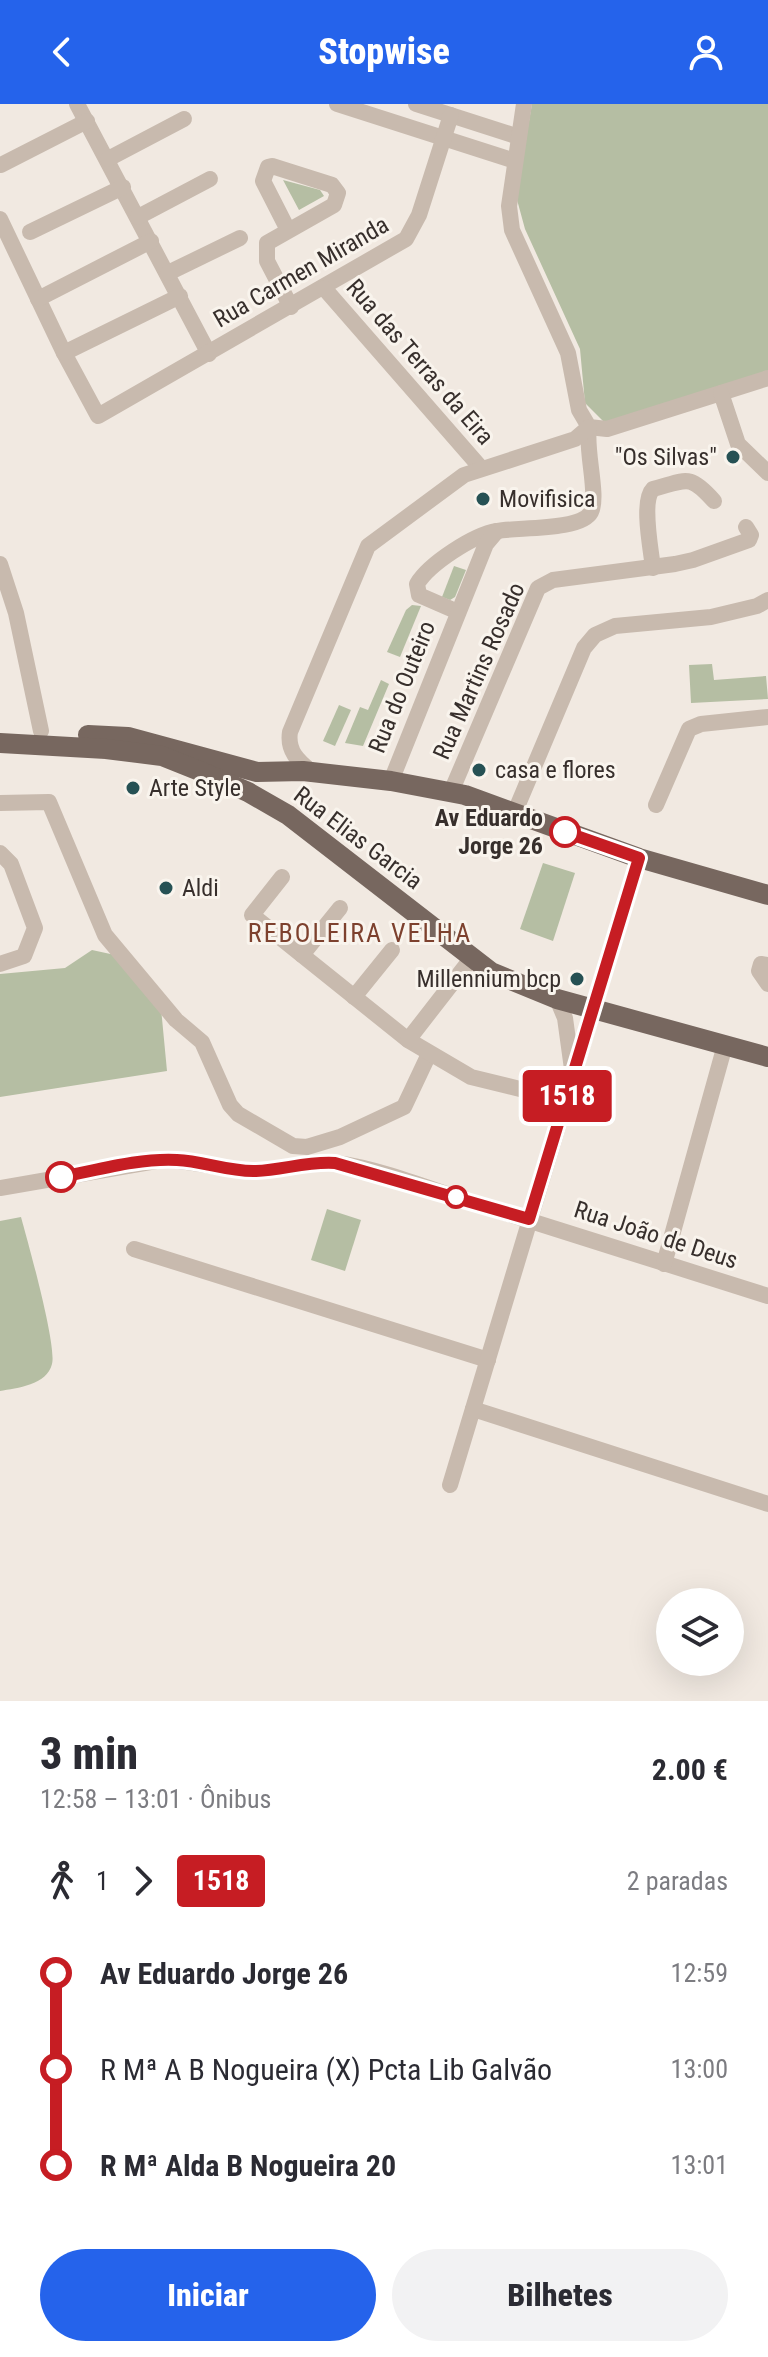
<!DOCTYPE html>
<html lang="pt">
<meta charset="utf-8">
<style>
:root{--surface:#fff;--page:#f2f2f3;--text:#2b2b33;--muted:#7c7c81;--accent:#2563eb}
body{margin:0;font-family:"Roboto Condensed",sans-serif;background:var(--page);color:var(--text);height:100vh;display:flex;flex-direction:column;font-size:30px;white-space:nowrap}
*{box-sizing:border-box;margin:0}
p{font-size:26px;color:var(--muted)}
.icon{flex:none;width:44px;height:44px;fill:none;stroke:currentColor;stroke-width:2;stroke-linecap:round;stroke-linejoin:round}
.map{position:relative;height:1597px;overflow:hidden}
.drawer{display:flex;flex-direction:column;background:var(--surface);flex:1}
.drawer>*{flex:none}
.badge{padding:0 16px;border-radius:6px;font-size:28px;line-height:52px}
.buttons{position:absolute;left:656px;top:1484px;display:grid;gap:16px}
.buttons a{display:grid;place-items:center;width:88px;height:88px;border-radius:50%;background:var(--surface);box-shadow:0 8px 32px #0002;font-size:40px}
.map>.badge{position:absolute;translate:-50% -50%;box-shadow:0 0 0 4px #fff}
.legs{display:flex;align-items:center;gap:12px;height:88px;padding:0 40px;font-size:26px}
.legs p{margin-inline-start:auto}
.summary{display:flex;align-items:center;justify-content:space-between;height:136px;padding:0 40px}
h1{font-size:44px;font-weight:800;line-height:60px}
.cta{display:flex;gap:16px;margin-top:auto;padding:16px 40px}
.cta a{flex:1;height:92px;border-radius:48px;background:var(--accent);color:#fff;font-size:32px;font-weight:800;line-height:92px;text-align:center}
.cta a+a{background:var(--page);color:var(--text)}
ul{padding:0 40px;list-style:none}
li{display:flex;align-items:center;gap:28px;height:96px;font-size:30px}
li i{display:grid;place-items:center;width:12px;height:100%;margin:0 10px;background:currentColor}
li i::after{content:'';width:20px;height:20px;margin:-10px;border:6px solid;border-radius:50%;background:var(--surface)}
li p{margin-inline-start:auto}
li:first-child i{background:linear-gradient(#0000 50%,currentColor 0)}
li:last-child i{background:linear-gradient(currentColor 50%,#0000 0)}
header{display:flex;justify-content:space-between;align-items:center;height:104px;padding:0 40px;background:var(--accent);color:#fff;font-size:36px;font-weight:800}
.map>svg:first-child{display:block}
.green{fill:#b5bea3}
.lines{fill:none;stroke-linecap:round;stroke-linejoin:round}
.minor{stroke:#c8baae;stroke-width:16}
.major{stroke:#77675f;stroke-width:20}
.line-1-casing{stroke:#fff;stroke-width:18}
.line-1{stroke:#c61d23;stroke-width:12}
.poi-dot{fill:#265154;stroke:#f9f4ed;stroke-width:3}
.stop-1-dot{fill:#fff;stroke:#c61d23;stroke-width:4}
.labels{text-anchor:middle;stroke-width:6;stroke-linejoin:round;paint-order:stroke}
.street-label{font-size:24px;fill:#372f2c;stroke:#f9f4ed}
.poi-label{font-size:24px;fill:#372f2c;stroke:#f9f4ed;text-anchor:start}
.stop-label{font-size:24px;font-weight:bold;fill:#372f2c;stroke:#f9f4ed;text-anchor:end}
.neighbourhood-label{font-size:26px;letter-spacing:2px;fill:#7d412e;stroke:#f9f4ed}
</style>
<header><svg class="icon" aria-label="back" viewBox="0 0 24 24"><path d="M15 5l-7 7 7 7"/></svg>Stopwise<svg class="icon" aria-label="person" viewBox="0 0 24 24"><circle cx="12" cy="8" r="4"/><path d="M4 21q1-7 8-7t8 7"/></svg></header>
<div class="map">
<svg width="768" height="1597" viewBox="0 0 768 1597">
<rect width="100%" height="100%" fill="#f1e9e1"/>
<g class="green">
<path d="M532,0h236v267l-160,55 -23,-23 -5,-54 -55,-120 -9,-33z"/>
<path d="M283,76l37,10 4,6 -25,14z"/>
<path d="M454,462l12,4 -11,27 -5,3 -8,-3z"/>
<path d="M412,501l9,1 -21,51 -13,-5 19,-42z"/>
<path d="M712,560l2,16 52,-4 2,23 -77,4 -2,-38z"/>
<path d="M381,576l8,4 -26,62 -18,-3 15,-36 8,3z"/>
<path d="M339,601l12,5 -16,36 -12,-5z"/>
<path d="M543,759l32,10 -22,68 -33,-12z"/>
<path d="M92,846l23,5 46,53 6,63 -167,26v-123l65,-6z"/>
<path d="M327,1105l34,11 -16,51 -34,-11z"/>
<path d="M21,1113c7,25 36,129 31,147 -5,21 -35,24 -52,27v-170z"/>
</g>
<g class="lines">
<g class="minor">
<path d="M77,0l132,250"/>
<path d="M337,0l178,57"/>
<path d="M416,0l103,33"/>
<path d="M524,0l-15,102 3,24 56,123 11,57 10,17 18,2 161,-51"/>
<path d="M108,55l76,-40"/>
<path d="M1,61l86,-44"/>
<path d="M138,113l72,-38"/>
<path d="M0,115l64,134 34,63 308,-177 13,-24 32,-100"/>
<path d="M288,126l-25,-49 5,-14 4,-1 60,19 6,8 -4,12 -67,38v18l24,46"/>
<path d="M30,128l93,-45"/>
<path d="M168,169l72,-35"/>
<path d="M324,184l157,180"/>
<path d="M38,195l113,-58"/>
<path d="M64,249l116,-57"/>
<path d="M721,289l17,51 30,29"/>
<path d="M0,460l16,49 25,118"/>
<path d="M653,464c-2,-19 -12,-67 0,-79 34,-9 36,-16 61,12"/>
<path d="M458,508l-39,-17 -2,-11c12,-20 56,-49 80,-53 21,-4 84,0 94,-19 8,-16 -6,-62 -2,-85"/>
<path d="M312,668c-14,-11 -25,-21 -22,-40l78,-186 96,-71 111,-36 14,-12"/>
<path d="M391,677l95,-237 11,-13"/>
<path d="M451,688l87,-204 15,-8 122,-16 18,-4 56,-20 2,-5 -5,-8"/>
<path d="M0,699l49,-1 56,133 71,85 26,22 28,63 8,9 55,32 14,1 33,-10 64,-30 25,-53"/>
<path d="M656,701l33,-76 12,-5 67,-7"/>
<path d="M514,710l70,-166 11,-13 20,-9 96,-9 46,-11 11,-6"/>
<path d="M0,749l11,11 24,64 -11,28 -24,8"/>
<path d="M282,773l-30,38 156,125 63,37 49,12 25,1 25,-4"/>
<path d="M302,851l38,-47"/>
<path d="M768,861l-7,-1 -2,7 9,13"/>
<path d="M354,893l38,-47"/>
<path d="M557,895l8,19 7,51"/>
<path d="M408,936l63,-81"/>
<path d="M0,1084l162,-28c29,0 56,9 84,11 31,2 60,-12 91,-8 48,7 94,27 140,41 97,31 194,61 291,92"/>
<path d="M134,1145l354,111"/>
<path d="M664,1160l61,-219"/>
<path d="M473,1305l295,95"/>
<path d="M450,1381l189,-627"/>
</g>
<g class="major">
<path d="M88,631l40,2 129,35 46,-1 88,10 74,14 174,63 129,37"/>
<path d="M0,639l106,6 56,7 40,16 46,20 40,23 203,157 66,27 211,58"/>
</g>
</g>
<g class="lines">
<defs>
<path id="line-1" d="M61,1073c37,-7 77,-19 116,-17 26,1 52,12 79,11 27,-1 52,-10 79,-8l194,56 110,-361 -74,-26"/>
</defs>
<use href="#line-1" class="line-1-casing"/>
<use href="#line-1" class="line-1"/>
</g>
<g class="poi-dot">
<circle cx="733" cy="353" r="8"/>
<circle cx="483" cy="395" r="8"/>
<circle cx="479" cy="666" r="8"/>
<circle cx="133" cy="684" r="8"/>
<circle cx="166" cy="784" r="8"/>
<circle cx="577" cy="875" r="8"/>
</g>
<g class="stop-1-dot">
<circle cx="565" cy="728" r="14"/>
<circle cx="61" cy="1073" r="14"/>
<circle cx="456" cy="1093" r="10"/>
</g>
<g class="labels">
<g class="street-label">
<text transform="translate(301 168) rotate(-30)" y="8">Rua Carmen Miranda</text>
<text transform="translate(420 258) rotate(49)" y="8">Rua das Terras da Eira</text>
<text transform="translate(479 567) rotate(-66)" y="8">Rua Martins Rosado</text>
<text transform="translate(402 583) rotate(-68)" y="8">Rua do Outeiro</text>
<text transform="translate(358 734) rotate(37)" y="8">Rua Elias Garcia</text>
<text transform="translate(656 1131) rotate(18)" y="8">Rua João de Deus</text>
</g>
<g class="poi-label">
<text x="717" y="361" text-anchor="end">"Os Silvas"</text>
<text x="499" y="403">Movifisica</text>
<text x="495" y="674">casa e flores</text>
<text x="149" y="692">Arte Style</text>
<text x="182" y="792">Aldi</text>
<text x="561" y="883" text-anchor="end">Millennium bcp</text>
</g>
<g class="stop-label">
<text x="543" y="722">Av Eduardo<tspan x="543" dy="28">Jorge 26</tspan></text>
</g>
<g class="neighbourhood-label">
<text x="360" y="838">REBOLEIRA VELHA</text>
</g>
</g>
</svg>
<div class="buttons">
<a><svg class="icon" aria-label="layers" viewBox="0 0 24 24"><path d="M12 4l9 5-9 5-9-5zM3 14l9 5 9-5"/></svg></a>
</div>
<b class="badge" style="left:567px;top:992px;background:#c61d23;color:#fff">1518</b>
</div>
<section class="drawer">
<div class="summary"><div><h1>3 min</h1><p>12:58 – 13:01 · Ônibus</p></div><b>2.00 €</b></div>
<div class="legs"><svg class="icon" aria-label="walk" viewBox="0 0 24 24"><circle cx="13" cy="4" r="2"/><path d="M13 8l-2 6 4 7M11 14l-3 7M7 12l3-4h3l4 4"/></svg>1<svg class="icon" aria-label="forward" viewBox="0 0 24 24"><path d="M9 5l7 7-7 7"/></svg><b class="badge" style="background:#c61d23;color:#fff">1518</b><p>2 paradas</p></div>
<ul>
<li><i style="color:#c61d23"></i><b>Av Eduardo Jorge 26</b><p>12:59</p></li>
<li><i style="color:#c61d23"></i><span>R Mª A B Nogueira (X) Pcta Lib Galvão</span><p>13:00</p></li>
<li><i style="color:#c61d23"></i><b>R Mª Alda B Nogueira 20</b><p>13:01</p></li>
</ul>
<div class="cta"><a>Iniciar</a><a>Bilhetes</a></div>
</section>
